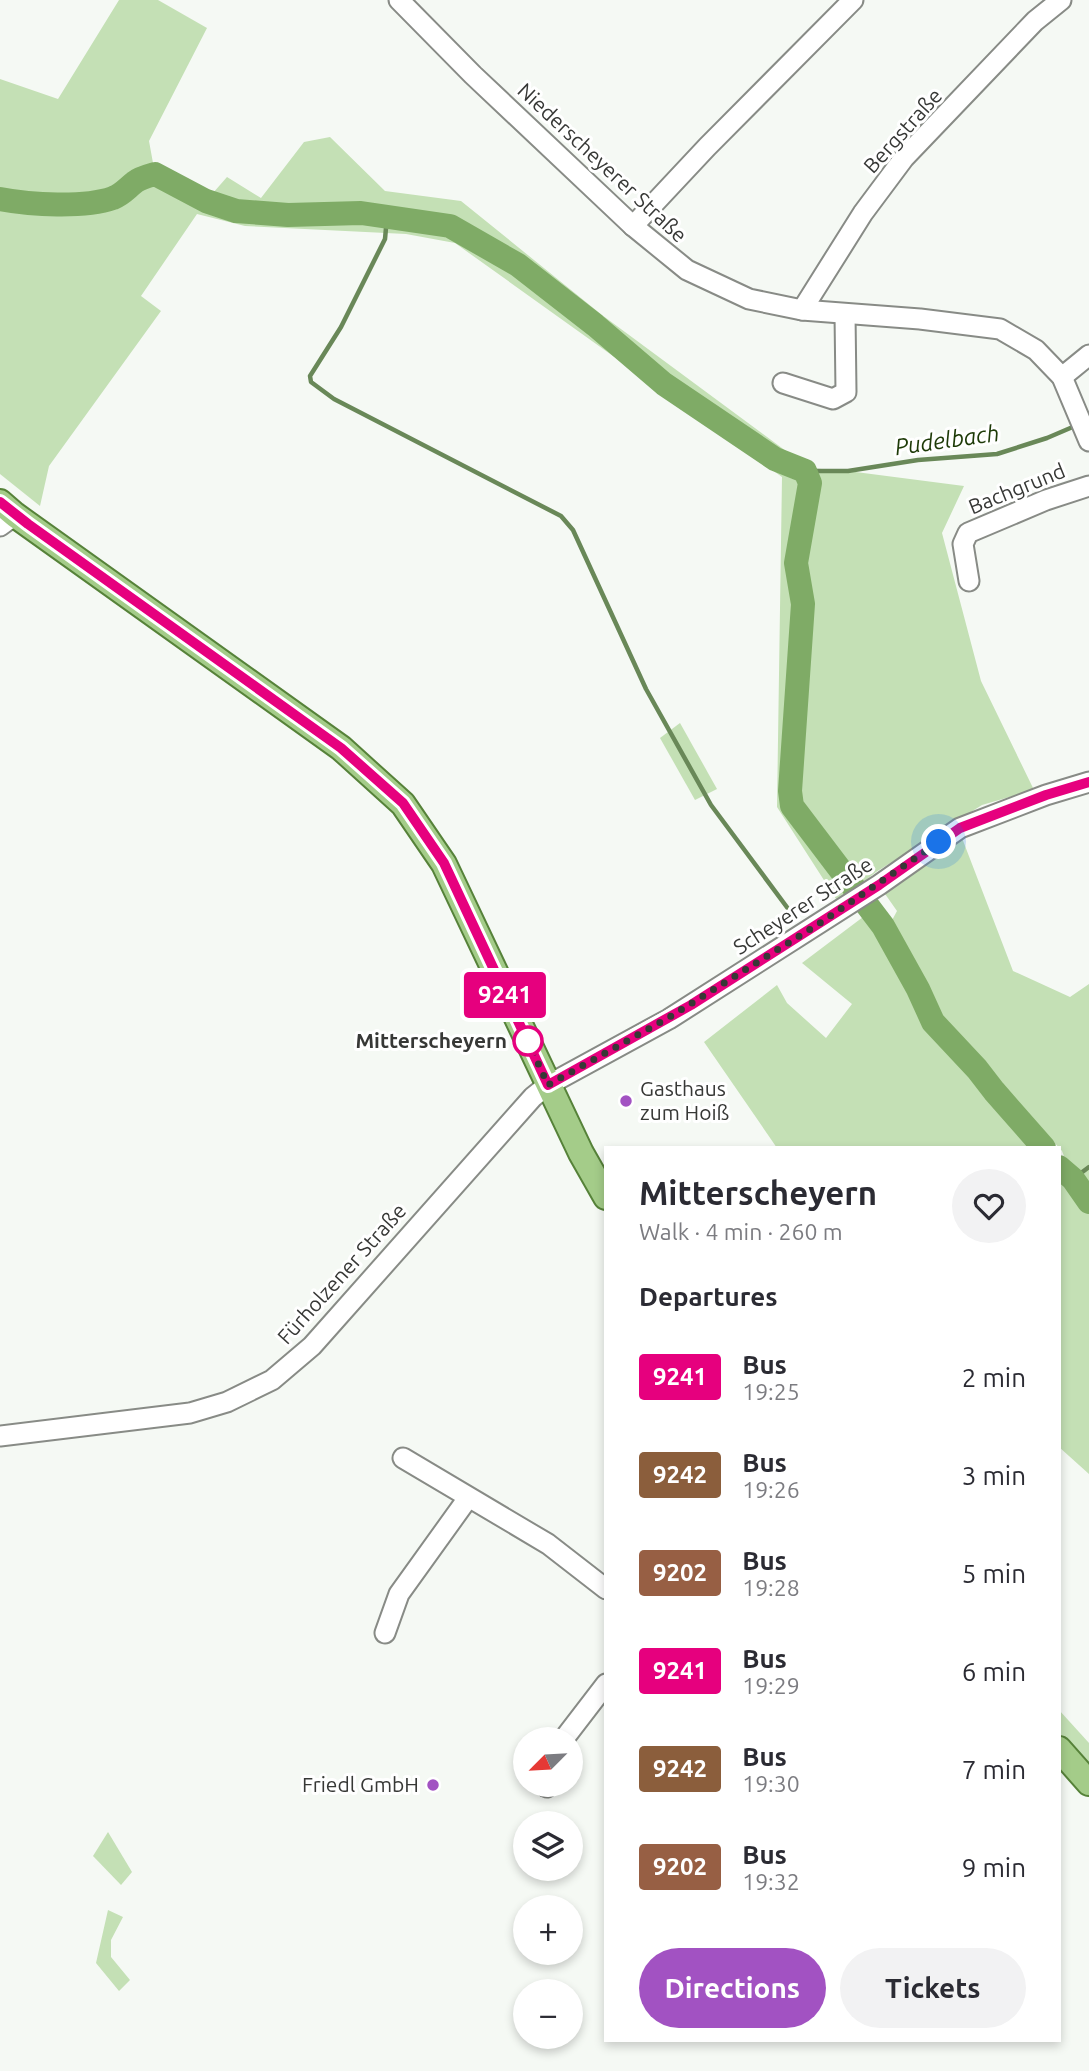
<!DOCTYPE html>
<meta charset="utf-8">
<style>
:root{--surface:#fff;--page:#f2f2f3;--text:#2b2b33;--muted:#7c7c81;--accent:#a252c2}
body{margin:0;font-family:Ubuntu,sans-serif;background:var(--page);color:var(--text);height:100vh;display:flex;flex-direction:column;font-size:26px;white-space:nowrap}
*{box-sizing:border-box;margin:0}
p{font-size:23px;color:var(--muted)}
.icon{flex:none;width:38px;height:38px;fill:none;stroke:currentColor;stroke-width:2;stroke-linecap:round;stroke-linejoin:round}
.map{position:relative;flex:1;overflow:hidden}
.side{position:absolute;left:604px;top:1146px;width:457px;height:896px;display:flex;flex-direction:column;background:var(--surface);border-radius:0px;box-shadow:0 4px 10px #0003}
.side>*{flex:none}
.badge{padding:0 14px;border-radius:5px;font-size:24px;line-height:46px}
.needle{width:46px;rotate:246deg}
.controls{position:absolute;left:513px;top:1727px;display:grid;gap:14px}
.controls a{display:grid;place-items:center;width:70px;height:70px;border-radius:50%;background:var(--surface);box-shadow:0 4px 10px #0003;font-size:35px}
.you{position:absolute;width:35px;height:35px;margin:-18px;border:5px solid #fff;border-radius:50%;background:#1a73e8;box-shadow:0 0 0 10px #1a73e833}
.map>.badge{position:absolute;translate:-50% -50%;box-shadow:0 0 0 4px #fff}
h2{padding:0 35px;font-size:26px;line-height:63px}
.round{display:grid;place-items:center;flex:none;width:74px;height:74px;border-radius:37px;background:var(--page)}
.overview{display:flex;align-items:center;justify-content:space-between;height:119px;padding:0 35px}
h1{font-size:33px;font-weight:700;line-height:52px}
.cta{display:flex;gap:14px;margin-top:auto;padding:14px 35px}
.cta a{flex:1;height:80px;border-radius:42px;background:var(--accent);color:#fff;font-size:28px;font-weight:700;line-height:80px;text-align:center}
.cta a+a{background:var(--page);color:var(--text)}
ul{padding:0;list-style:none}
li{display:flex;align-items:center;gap:21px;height:98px;padding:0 35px}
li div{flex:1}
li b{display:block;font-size:26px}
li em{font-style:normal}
li .badge{min-width:77px;font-weight:700;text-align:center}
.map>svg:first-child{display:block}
.green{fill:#c4e0b5}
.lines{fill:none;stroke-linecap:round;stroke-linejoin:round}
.stream{stroke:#698858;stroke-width:4.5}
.river{stroke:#7fab66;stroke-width:24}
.minor-casing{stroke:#888b86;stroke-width:23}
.major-casing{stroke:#568239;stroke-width:28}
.minor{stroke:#fff;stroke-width:19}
.major{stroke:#a4cc89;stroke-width:24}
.line-casing{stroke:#fff;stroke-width:16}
.line{stroke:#e6007e;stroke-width:10}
.walk{stroke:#373836;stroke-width:7;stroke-dasharray:0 12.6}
.stop-dot{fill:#fff;stroke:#e6007e;stroke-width:3.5}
.poi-dot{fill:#a252c2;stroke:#fff;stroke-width:2.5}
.labels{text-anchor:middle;stroke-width:6;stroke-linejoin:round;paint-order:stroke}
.street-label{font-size:21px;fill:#373836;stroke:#fff}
.stop-label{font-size:21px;font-weight:bold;fill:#373836;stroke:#fff;text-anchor:end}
.poi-label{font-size:21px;fill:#373836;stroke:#fff;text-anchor:start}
.water-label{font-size:23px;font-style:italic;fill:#1d3a07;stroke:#fff}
</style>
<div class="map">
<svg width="1089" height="2071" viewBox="0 0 1089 2071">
<rect width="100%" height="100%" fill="#f5f9f4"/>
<g class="green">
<path d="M119,0h39l49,28 -58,113 6,33 51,27 21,-24 34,21 43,-56 26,-5 55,54 76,10 141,114 207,153 39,3 116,15 -22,47 39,148 53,109 -52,15 -106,67 -38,30 -61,-95 5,-330 -327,-234 -49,-9 -161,-8 -48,-12 -56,82 20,15 -112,155 -9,40 -40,-32v-395l58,20z"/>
<path d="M680,723l37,66 -22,11 -35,-62z"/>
<path d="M962,838l51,133 57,26 19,-13v218l-16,-23 -11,-28 -121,-134 -51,-93 7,-13 -14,-20z"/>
<path d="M867,914l31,53 25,50 112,131h-258l-73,-106 73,-57 10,18 39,35 26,-34 -50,-41z"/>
<path d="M1059,1177l10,12 20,18v267l-30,-27z"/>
<path d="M1059,1710l30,33v28l-30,-33z"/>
<path d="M108,1832l24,40 -11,13 -28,-29z"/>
<path d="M108,1910l15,7 -12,23v17l19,23 -11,11 -23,-28z"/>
</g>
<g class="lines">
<g class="stream">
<path d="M387,217l-2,22 -44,88 -31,49 1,6 23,17 227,117 12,14 73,159 65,116 81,109"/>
<path d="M805,471h43l70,-11 79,-6 50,-16 28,-12"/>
<path d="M1073,1179l16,-12"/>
</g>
<g class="river">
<path d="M0,199c31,6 84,9 113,-1 10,-4 14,-10 22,-16 5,-4 13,-6 20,-8l51,27 30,10 52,4 73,-2 89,13 68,39 77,60 69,59 111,75 30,12 5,12 -14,80 7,41 -13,187 2,15 91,120 35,63 15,33 44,47 17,22 50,57"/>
<path d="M1059,1167l14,12 16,23"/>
</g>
<defs>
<g id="minor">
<path d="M399,0l74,75 160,151 54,44 62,29 53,11 118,9 80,10 36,21 26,27 27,64"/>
<path d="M633,226l74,-79 146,-147"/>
<path d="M802,310l61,-97 41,-55 131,-137 26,-21"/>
<path d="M1062,377l27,-22"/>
<path d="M783,383l50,16 13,-7 -1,-78"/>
<path d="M0,526l15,-11"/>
<path d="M969,581l-6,-37 5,-11 78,-33 43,-14"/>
<path d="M0,1436l190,-23 37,-11 45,-22 40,-34 221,-249 15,-12 121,-66 210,-134 81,-57 86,-33 43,-13"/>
<path d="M403,1458l145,86 58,45"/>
<path d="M385,1633l14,-39 69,-96"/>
<path d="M563,1740l43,-56"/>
<path d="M547,1787l1,-2"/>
</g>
<g id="major">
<path d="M0,502l15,13 326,233 62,56 41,60 137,289 25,44"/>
<path d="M1059,1749l30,34"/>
</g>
</defs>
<use href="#minor" class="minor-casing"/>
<use href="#major" class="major-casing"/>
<use href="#minor" class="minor"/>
<use href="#major" class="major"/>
</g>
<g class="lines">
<defs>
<path id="line" d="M0,502l28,22 313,224 62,55 41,60 104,222 143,-80 188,-120 81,-57 86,-33 43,-13"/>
</defs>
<use href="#line" class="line-casing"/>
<use href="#line" class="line"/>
<path class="walk" d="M528,1041l20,44 120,-67 149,-93 122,-83"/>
</g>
<circle class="stop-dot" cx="528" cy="1041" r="14"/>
<g class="poi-dot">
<circle cx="626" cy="1101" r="7"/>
<circle cx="433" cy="1785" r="7"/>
</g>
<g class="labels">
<g class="street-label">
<text transform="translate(903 131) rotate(-48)" y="7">Bergstraße</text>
<text transform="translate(602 163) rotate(43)" y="7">Niederscheyerer Straße</text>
<text transform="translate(1017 489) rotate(-22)" y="7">Bachgrund</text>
<text transform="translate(803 906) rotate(-33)" y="7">Scheyerer Straße</text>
<text transform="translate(342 1274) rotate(-48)" y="7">Fürholzener Straße</text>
</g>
<g class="stop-label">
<text x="507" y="1048">Mitterscheyern</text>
</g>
<g class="poi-label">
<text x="640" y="1096">Gasthaus<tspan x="640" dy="24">zum Hoiß</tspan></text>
<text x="419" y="1792" text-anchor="end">Friedl GmbH</text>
</g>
<g class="water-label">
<text transform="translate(947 440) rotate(-8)" y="8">Pudelbach</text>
</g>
</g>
</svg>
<div class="controls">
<a><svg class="needle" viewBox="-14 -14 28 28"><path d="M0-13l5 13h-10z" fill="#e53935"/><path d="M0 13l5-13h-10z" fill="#7c7c81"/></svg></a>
<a><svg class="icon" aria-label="layers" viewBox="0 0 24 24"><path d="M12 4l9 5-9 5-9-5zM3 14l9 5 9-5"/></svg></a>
<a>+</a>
<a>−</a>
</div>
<div class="you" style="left:939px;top:842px"></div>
<b class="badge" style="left:505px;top:995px;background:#e6007e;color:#fff">9241</b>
<section class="side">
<div class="overview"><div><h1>Mitterscheyern</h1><p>Walk · 4 min · 260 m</p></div><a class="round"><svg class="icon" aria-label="heart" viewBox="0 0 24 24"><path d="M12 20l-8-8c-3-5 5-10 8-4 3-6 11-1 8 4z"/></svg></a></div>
<h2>Departures</h2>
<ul>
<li><span class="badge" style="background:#e6007e;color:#fff">9241</span><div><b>Bus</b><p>19:25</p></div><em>2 min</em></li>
<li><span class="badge" style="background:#8b5e3c;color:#fff">9242</span><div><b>Bus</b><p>19:26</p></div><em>3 min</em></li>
<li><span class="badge" style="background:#975f44;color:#fff">9202</span><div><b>Bus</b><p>19:28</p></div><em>5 min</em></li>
<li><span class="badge" style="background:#e6007e;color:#fff">9241</span><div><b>Bus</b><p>19:29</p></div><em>6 min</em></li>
<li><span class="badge" style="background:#8b5e3c;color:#fff">9242</span><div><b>Bus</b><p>19:30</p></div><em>7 min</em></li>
<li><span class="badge" style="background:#975f44;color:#fff">9202</span><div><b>Bus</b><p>19:32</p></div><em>9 min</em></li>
</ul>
<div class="cta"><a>Directions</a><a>Tickets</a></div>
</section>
</div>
